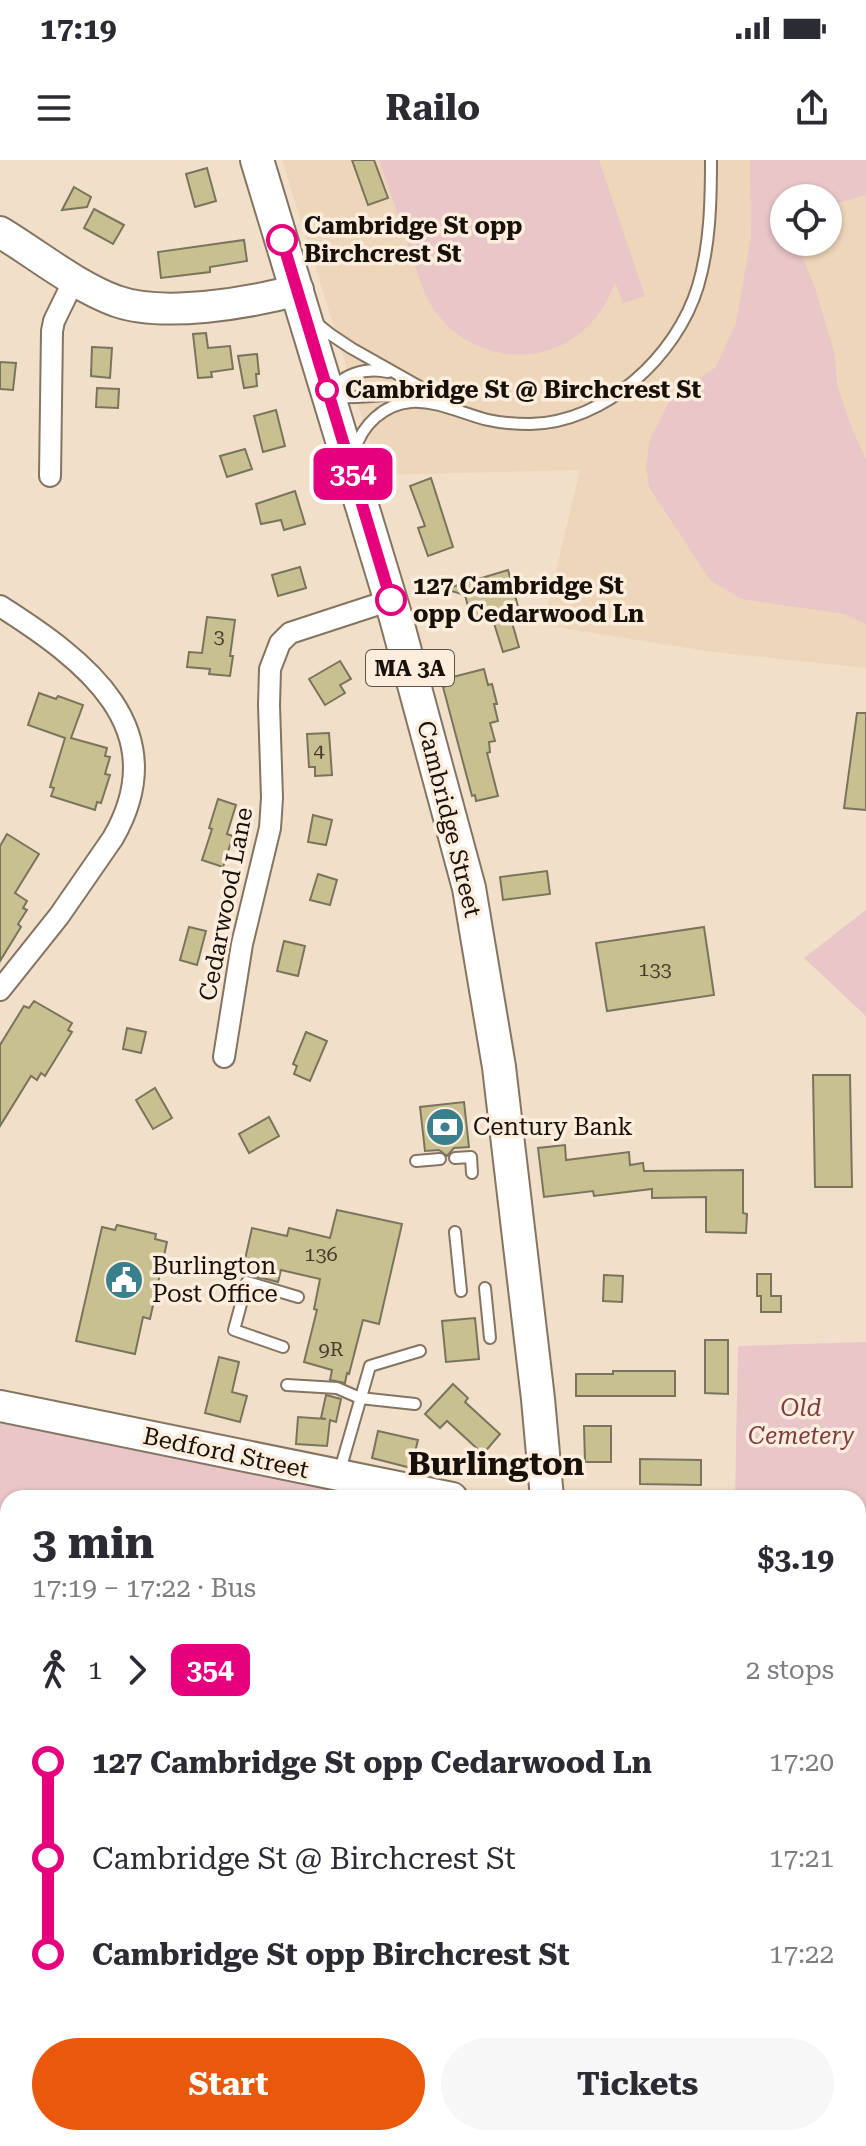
<!DOCTYPE html>
<meta charset="utf-8">
<style>
:root{--surface:#fff;--page:#f7f7f7;--text:#2b2b33;--muted:#7c7c81;--accent:#ea580c}
body{margin:0;font-family:"Roboto Serif",serif;background:var(--page);color:var(--text);height:100vh;display:flex;flex-direction:column;font-size:30px;white-space:nowrap}
*{box-sizing:border-box;margin:0}
p{font-size:26px;color:var(--muted)}
.icon{flex:none;width:44px;height:44px;fill:none;stroke:currentColor;stroke-width:2;stroke-linecap:round;stroke-linejoin:round}
.map{position:relative;flex:1;overflow:hidden}
.panel{position:absolute;left:0px;top:1330px;width:866px;height:656px;display:flex;flex-direction:column;background:var(--surface);border-radius:24px 24px 0 0;box-shadow:0 2px 6px #0004}
.panel>*{flex:none}
.badge{padding:0 16px;border-radius:12px;font-size:28px;line-height:52px}
.controls{position:absolute;left:770px;top:24px;display:grid;gap:16px}
.controls a{display:grid;place-items:center;width:72px;height:72px;border-radius:50%;background:var(--surface);box-shadow:0 2px 6px #0004;font-size:40px}
.map>.badge{position:absolute;translate:-50% -50%;box-shadow:0 0 0 4px #fff}
.legs{display:flex;align-items:center;gap:12px;height:88px;padding:0 32px;font-size:26px}
.legs p{margin-inline-start:auto}
.overview{display:flex;align-items:center;justify-content:space-between;height:136px;padding:0 32px}
h1{font-size:44px;font-weight:700;line-height:60px}
.primary-button{display:flex;gap:16px;margin-top:auto;padding:16px 32px}
.primary-button a{flex:1;height:92px;border-radius:48px;background:var(--accent);color:#fff;font-size:32px;font-weight:700;line-height:92px;text-align:center}
.primary-button a+a{background:var(--page);color:var(--text)}
ul{padding:0 32px;list-style:none}
li{display:flex;align-items:center;gap:28px;height:96px;font-size:30px}
li i{display:grid;place-items:center;width:12px;height:100%;margin:0 10px;background:currentColor}
li i::after{content:'';width:20px;height:20px;margin:-10px;border:6px solid;border-radius:50%;background:var(--surface)}
li p{margin-inline-start:auto}
li:first-child i{background:linear-gradient(#0000 50%,currentColor 0)}
li:last-child i{background:linear-gradient(currentColor 50%,#0000 0)}
.status{display:flex;justify-content:space-between;align-items:center;height:56px;padding:0 40px;background:var(--surface);direction:ltr}
.status svg{height:22px;fill:currentColor}
header{display:flex;justify-content:space-between;align-items:center;height:104px;padding:0 32px;background:var(--surface);font-size:36px;font-weight:700}
.map>svg:first-child{display:block}
.built{fill:#eed6ba;fill-rule:evenodd}
.green{fill:#e9c6c8}
.building{fill:#c9c092;stroke:#79755d;stroke-width:2}
.lines{fill:none;stroke-linecap:round;stroke-linejoin:round}
.lane-casing{stroke:#857461;stroke-width:14}
.street-casing{stroke:#857461;stroke-width:24}
.secondary-casing{stroke:#857461;stroke-width:34}
.primary-casing{stroke:#857461;stroke-width:36}
.lane{stroke:#fff;stroke-width:10}
.street{stroke:#fff;stroke-width:20}
.secondary{stroke:#fff;stroke-width:30}
.primary{stroke:#fff;stroke-width:32}
.line-1-casing{stroke:#fff;stroke-width:18}
.line-1{stroke:#e6007e;stroke-width:12}
.stop-1-dot{fill:#fff;stroke:#e6007e;stroke-width:4}
.labels{text-anchor:middle;stroke-width:7;stroke-linejoin:round;paint-order:stroke}
.number-label{font-size:20px;fill:#443d2c}
.shield{fill:#fdeddc;stroke:#5c5349;stroke-width:2}
.shield-label{font-size:22px;font-weight:bold;fill:#17110a}
.stop-label{font-size:24px;font-weight:bold;fill:#17110a;stroke:#fdeddc;text-anchor:start}
.street-label{font-size:24px;fill:#17110a;stroke:#fdeddc}
.poi-label{font-size:24px;fill:#17110a;stroke:#fdeddc;text-anchor:start}
.park-label{font-size:24px;font-style:italic;fill:#7f3c45;stroke:#fdeddc}
.district-label{font-size:32px;font-weight:bold;fill:#17110a;stroke:#fdeddc}
</style>
<div class="status"><b>17:19</b><svg viewBox="0 0 49 12"><path d="M0 12V9h3v3zM5 12V6h3v6zM10 12V3h3v9zM15 12V0h3v12zM26 1h20v11H26zM47 4h2v5h-2z"/></svg></div>
<header><svg class="icon" aria-label="menu" viewBox="0 0 24 24"><path d="M4 6h16M4 12h16M4 18h16"/></svg>Railo<svg class="icon" aria-label="share" viewBox="0 0 24 24"><path d="M12 15V3M7 8l5-5 5 5M5 13v7h14v-7"/></svg></header>
<div class="map">
<svg width="866" height="1986" viewBox="0 0 866 1986">
<rect width="100%" height="100%" fill="#f2dfca"/>
<path class="built" d="M282,0h584v508l-160,-17 -163,-26 37,-155 -200,5zM784,38h44v44h-44z"/>
<g class="green">
<path d="M379,0h220l46,136 -22,7 -8,-21c-11,32 -33,57 -66,68 -44,14 -94,-5 -118,-45 -9,-15 -14,-34 -20,-51 -11,-32 -21,-63 -32,-94z"/>
<path d="M750,0h116v35l-38,11v-8h-44v44h12l18,43 21,70 2,29 15,45 14,30v165l-22,-10 -103,-15 -31,-19 -61,-93 -3,-23 4,-25 21,-41 45,-31 20,-44 15,-86z"/>
<path d="M866,750v106l-62,-58z"/>
<path d="M866,1182v184l-8,1v-29h-123l3,-152z"/>
<path d="M0,1262l374,76h-366v163l-8,-10z"/>
<path d="M866,1407v579h-202l-5,-8h199v-570z"/>
</g>
<g class="building">
<path d="M352,0h22l14,38 -20,7z"/>
<path d="M207,8l9,33 -21,6 -9,-33z"/>
<path d="M74,27l17,10 -4,10 -25,3z"/>
<path d="M94,49l30,16 -11,19 -29,-16z"/>
<path d="M244,80l3,21 -37,6v5l-49,6 -3,-26z"/>
<path d="M206,173l2,15 22,-2 3,23 -22,3 1,5 -14,1 -5,-44z"/>
<path d="M92,187l20,1 -2,30 -19,-2z"/>
<path d="M257,194l2,20h-3l1,12 -13,2 -6,-32z"/>
<path d="M0,202l16,1 -3,27 -13,-1z"/>
<path d="M97,228l22,1 -1,19 -22,-1z"/>
<path d="M276,250l9,36 -22,6 -9,-36z"/>
<path d="M245,289l7,20 -25,8 -7,-21z"/>
<path d="M431,318l22,69 -25,9 -10,-28 7,-2 -15,-40z"/>
<path d="M295,331l10,33 -21,6 -3,-10 -20,4 -5,-20z"/>
<path d="M300,407l6,21 -28,8 -6,-21z"/>
<path d="M508,410l11,40 -10,2 10,35 -16,5 -11,-35 -20,5 -7,-27 -20,-6z"/>
<path d="M207,457l28,3 -5,36h3l-3,20 -21,-2 1,-5 -23,-2 2,-15 13,1z"/>
<path d="M340,501l11,18 -11,6 5,8 -20,12 -16,-26z"/>
<path d="M484,509l4,16 4,-1 5,20h-3l4,17 -8,2 5,18 -6,1 1,10 -3,1 11,43 -22,5 -1,-6 -3,1 -29,-109 3,-1 -1,-7z"/>
<path d="M39,533l17,6 2,-3 25,9 -12,33 36,10 -2,8 5,1 -5,17 5,1 -9,28 -4,-1 -2,8 -44,-14 3,-8 -4,-1 15,-49 -37,-13z"/>
<path d="M857,553h9v97l-22,-2z"/>
<path d="M329,573l3,42 -17,1v-9h-6l-2,-33z"/>
<path d="M218,639l18,6 -9,29 6,2 -10,31 -21,-7 10,-31 -3,-1z"/>
<path d="M313,655l19,5 -6,25 -18,-3z"/>
<path d="M7,674l32,20 -24,39 12,8 -4,7 4,2 -9,14 3,3 -21,34v-115z"/>
<path d="M547,711l3,23 -47,6 -3,-23z"/>
<path d="M318,714l19,6 -7,25 -20,-5z"/>
<path d="M189,767l17,4 -9,34 -17,-5z"/>
<path d="M704,767l10,68 -107,16 -11,-68z"/>
<path d="M284,781l21,5 -7,30 -21,-5z"/>
<path d="M34,841l38,22 -4,7 4,2 -27,44 -4,-3 -4,7 -6,-4 -31,50v-81l24,-39 5,2z"/>
<path d="M127,868l19,4 -5,21 -18,-4z"/>
<path d="M306,872l21,9 -17,40 -16,-7 3,-8 -4,-2z"/>
<path d="M813,915h37l2,112h-37z"/>
<path d="M155,928l17,30 -19,11 -17,-29z"/>
<path d="M464,942l5,45 -15,1 -7,8 -8,-6 -14,1 -5,-44z"/>
<path d="M269,957l10,19 -30,17 -10,-19z"/>
<path d="M565,985l1,15 63,-8 1,13 13,-2 1,8 99,-1v43l4,1 -1,19 -40,-1v-35l-54,1v-9l-58,7 -1,-5 -49,6 -6,-49z"/>
<path d="M337,1050l65,14 -23,100 -16,-4 -14,54 -2,-1 -2,10 -15,-3 2,-10 -28,-8 13,-52 -3,-1 6,-30 -39,-9 -3,12 -36,-9 10,-45 35,8 2,-8 41,10z"/>
<path d="M117,1065l39,9 -1,5 12,3 -17,77 -7,-2 -8,37 -59,-13 26,-114 13,3z"/>
<path d="M757,1114h14v22h10v16h-20v-16h-4z"/>
<path d="M604,1115l19,1 -1,26 -19,-1z"/>
<path d="M475,1158l4,41 -33,3 -4,-41z"/>
<path d="M705,1180h23v54l-23,-1z"/>
<path d="M219,1197l20,5 -7,30 15,4 -7,26 -35,-9z"/>
<path d="M613,1211h62v25h-99v-22h37z"/>
<path d="M453,1224l15,14 -3,4 35,32 -17,20 -36,-33 -7,7 -15,-14z"/>
<path d="M326,1235l15,4 -5,23 -6,-2 -3,26 -31,-2 2,-27 28,2 -5,-1z"/>
<path d="M584,1266h27v36h-26z"/>
<path d="M378,1271l40,9 -7,28 -39,-10z"/>
<path d="M640,1299l61,1v25l-61,-1z"/>
</g>
<g class="lines">
<defs>
<g id="lane">
<path d="M315,162l15,12 21,14 101,57"/>
<path d="M388,212c-22,-5 -49,2 -59,24 29,5 57,-6 86,2"/>
<path d="M355,290c7,-25 29,-46 56,-48 26,-2 52,12 77,18 13,3 27,4 42,4 75,-1 147,-68 168,-138 12,-40 13,-84 13,-126"/>
<path d="M455,998l16,-1 1,16"/>
<path d="M416,1001l24,-2"/>
<path d="M455,1072l6,59"/>
<path d="M485,1128l5,50"/>
<path d="M283,1187l-49,-17 13,-48 51,15"/>
<path d="M287,1225l50,3 23,10 55,6"/>
<path d="M340,1310l30,-104 50,-15"/>
</g>
<g id="street">
<path d="M50,316l2,-145 2,-10 20,-41"/>
<path d="M0,446c85,54 176,122 113,232l-54,78 -59,74"/>
<path d="M224,897l18,-113 28,-116 2,-30 -3,-93 1,-36 10,-26 10,-10 101,-33"/>
<path d="M208,1986v-8"/>
</g>
<g id="secondary">
<path d="M0,72c38,23 74,53 116,69 48,17 133,2 182,-11"/>
<path d="M0,1246l452,92"/>
<path d="M858,1389h8"/>
<path d="M0,1518l8,10"/>
</g>
<g id="primary">
<path d="M257,0l139,458 73,270 30,179 39,332 9,99"/>
<path d="M634,1978l6,8"/>
</g>
</defs>
<use href="#lane" class="lane-casing"/>
<use href="#street" class="street-casing"/>
<use href="#secondary" class="secondary-casing"/>
<use href="#primary" class="primary-casing"/>
<use href="#lane" class="lane"/>
<use href="#street" class="street"/>
<use href="#secondary" class="secondary"/>
<use href="#primary" class="primary"/>
</g>
<g class="lines">
<defs>
<path id="line-1" d="M282,80l109,360"/>
</defs>
<use href="#line-1" class="line-1-casing"/>
<use href="#line-1" class="line-1"/>
</g>
<defs>
<symbol id="bank-disc" viewBox="-11 -11 22 22"><circle r="9.5" fill="#3a7f8c" stroke="#fdeddc"/><path d="M-6-4H6V4H-6ZM0-2.3a2.3 2.3 0 1 0 0 4.6a2.3 2.3 0 1 0 0-4.6Z" fill="#fff"/></symbol>
<symbol id="civic-disc" viewBox="-11 -11 22 22"><circle r="9.5" fill="#3a7f8c" stroke="#fdeddc"/><path d="M-.6-6.5H3V-4.5H.6V-3L4-1V1h2V6H-6V1h2V-1L-.6-3ZM-1.2 2.5V6h2.4V2.5Z" fill="#fff"/></symbol>
</defs>
<g fill-rule="evenodd">
<use href="#bank-disc" x="423" y="945" width="44" height="44"/>
<use href="#civic-disc" x="102" y="1098" width="44" height="44"/>
</g>
<g class="stop-1-dot">
<circle cx="282" cy="80" r="14"/>
<circle cx="327" cy="230" r="10"/>
<circle cx="391" cy="440" r="14"/>
</g>
<g class="labels">
<g class="number-label">
<text x="219" y="483">3</text>
<text x="319" y="597">4</text>
<text x="655" y="816">133</text>
<text x="321" y="1101">136</text>
<text x="331" y="1196">9R</text>
</g>
<rect class="shield" x="366" y="490" width="88" height="36" rx="6"/>
<g class="shield-label">
<text x="410" y="516">MA 3A</text>
</g>
<g class="stop-label">
<text x="304" y="74">Cambridge St opp<tspan x="304" dy="28">Birchcrest St</tspan></text>
<text x="345" y="238">Cambridge St @ Birchcrest St</text>
<text x="413" y="434">127 Cambridge St<tspan x="413" dy="28">opp Cedarwood Ln</tspan></text>
</g>
<g class="street-label">
<text transform="translate(449 659) rotate(76)" y="8">Cambridge Street</text>
<text transform="translate(226 744) rotate(-79)" y="8">Cedarwood Lane</text>
<text transform="translate(226 1293) rotate(12)" y="8">Bedford Street</text>
</g>
<g class="poi-label">
<text x="473" y="975">Century Bank</text>
<text x="152" y="1114">Burlington<tspan x="152" dy="28">Post Office</tspan></text>
</g>
<g class="park-label">
<text x="801" y="1256">Old<tspan x="801" dy="28">Cemetery</tspan></text>
</g>
<g class="district-label">
<text x="496" y="1315">Burlington</text>
</g>
</g>
</svg>
<div class="controls">
<a><svg class="icon" aria-label="locate" viewBox="0 0 24 24"><circle cx="12" cy="12" r="6"/><path d="M12 2v4M12 18v4M2 12h4M18 12h4"/></svg></a>
</div>
<b class="badge" style="left:353px;top:314px;background:#e6007e;color:#fff">354</b>
<section class="panel">
<div class="overview"><div><h1>3 min</h1><p>17:19 – 17:22 · Bus</p></div><b>$3.19</b></div>
<div class="legs"><svg class="icon" aria-label="walk" viewBox="0 0 24 24"><circle cx="13" cy="4" r="2"/><path d="M13 8l-2 6 4 7M11 14l-3 7M7 12l3-4h3l4 4"/></svg>1<svg class="icon" aria-label="forward" viewBox="0 0 24 24"><path d="M9 5l7 7-7 7"/></svg><b class="badge" style="background:#e6007e;color:#fff">354</b><p>2 stops</p></div>
<ul>
<li><i style="color:#e6007e"></i><b>127 Cambridge St opp Cedarwood Ln</b><p>17:20</p></li>
<li><i style="color:#e6007e"></i><span>Cambridge St @ Birchcrest St</span><p>17:21</p></li>
<li><i style="color:#e6007e"></i><b>Cambridge St opp Birchcrest St</b><p>17:22</p></li>
</ul>
<div class="primary-button"><a>Start</a><a>Tickets</a></div>
</section>
</div>
